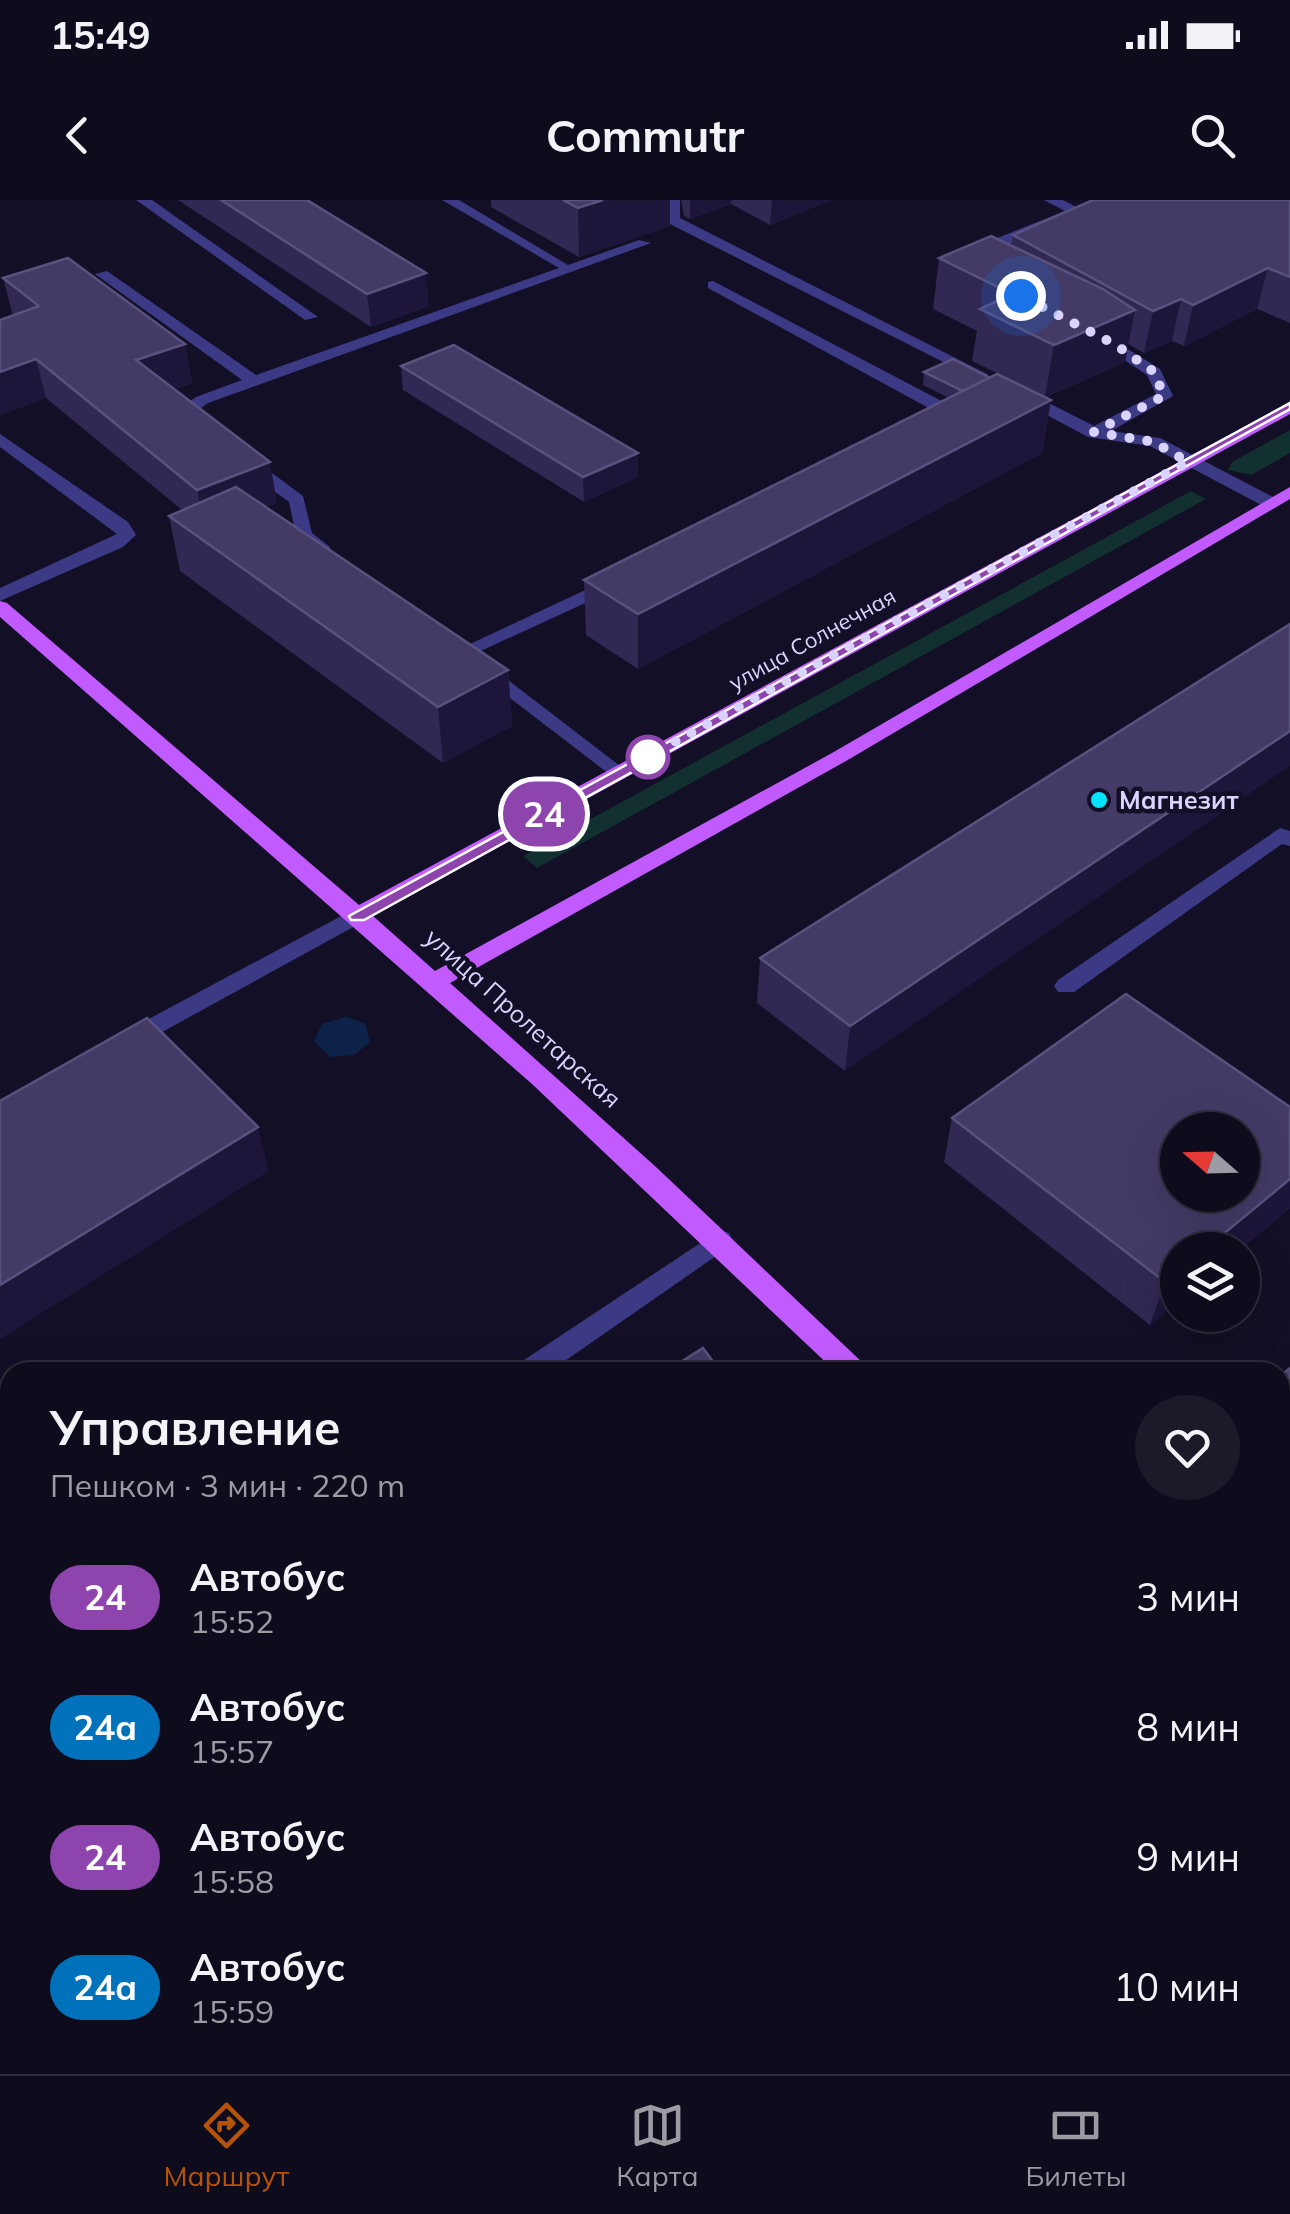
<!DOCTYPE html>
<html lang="ru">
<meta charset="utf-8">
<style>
:root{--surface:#0e0b1c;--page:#1c1929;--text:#f1f3f6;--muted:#9b9ba3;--line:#2e2b3b;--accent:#b45309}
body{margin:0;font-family:Mulish,sans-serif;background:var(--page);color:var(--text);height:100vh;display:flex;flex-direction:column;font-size:38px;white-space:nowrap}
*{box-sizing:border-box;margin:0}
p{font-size:32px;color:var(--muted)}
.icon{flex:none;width:55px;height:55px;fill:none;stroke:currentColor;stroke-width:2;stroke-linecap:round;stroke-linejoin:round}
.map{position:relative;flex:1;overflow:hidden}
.drawer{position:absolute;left:0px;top:1162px;width:1290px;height:712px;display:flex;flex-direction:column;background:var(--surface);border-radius:30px 30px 0 0;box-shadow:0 10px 40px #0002,0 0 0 2px var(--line)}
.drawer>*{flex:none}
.badge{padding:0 20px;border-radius:32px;font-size:35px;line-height:65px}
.needle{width:65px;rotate:290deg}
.tools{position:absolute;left:1160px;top:912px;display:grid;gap:20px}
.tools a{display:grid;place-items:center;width:100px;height:100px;border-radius:50%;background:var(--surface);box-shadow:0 10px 40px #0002,0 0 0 2px var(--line);font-size:50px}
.you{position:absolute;width:50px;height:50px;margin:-25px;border:8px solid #fff;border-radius:50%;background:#1a73e8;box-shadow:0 0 0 15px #1a73e833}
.map>.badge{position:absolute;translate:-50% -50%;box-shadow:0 0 0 5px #fff}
.round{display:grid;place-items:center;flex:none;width:105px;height:105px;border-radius:52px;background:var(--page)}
.headline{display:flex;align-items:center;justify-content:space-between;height:170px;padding:0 50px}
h1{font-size:48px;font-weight:700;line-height:75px}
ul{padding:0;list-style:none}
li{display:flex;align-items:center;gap:30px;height:130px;padding:0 50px}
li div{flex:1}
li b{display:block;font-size:38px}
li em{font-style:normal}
li .badge{min-width:110px;font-weight:700;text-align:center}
.status{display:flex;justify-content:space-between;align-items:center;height:70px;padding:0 50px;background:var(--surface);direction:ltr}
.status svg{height:28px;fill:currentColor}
header{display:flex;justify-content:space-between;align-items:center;height:130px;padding:0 50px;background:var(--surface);font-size:45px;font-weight:700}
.tabs{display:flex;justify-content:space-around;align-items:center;height:140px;border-top:2px solid var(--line);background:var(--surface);font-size:28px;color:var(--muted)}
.tabs a{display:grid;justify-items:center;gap:5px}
.tabs .selected{color:var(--accent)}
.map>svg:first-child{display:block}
.green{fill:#12302f}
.water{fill:#0c2248}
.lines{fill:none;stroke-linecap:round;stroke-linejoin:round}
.minor{fill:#3d3a85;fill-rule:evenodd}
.major{fill:#c25bff;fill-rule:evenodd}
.wall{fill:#312854}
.shaded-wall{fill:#1d163a}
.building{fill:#433a66;stroke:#5a527e;stroke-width:2.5;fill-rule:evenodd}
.line{fill:#8e44ad;stroke:#fff;stroke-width:2.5}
.walk{stroke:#d9d4ff;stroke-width:10;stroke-dasharray:0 18}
.stop-dot{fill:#fff;stroke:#8e44ad;stroke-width:5}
.poi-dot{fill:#00e5ff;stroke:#130f26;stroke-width:4}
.labels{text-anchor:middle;stroke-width:9;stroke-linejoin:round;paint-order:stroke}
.far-street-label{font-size:22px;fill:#d9d4ff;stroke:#130f26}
.poi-label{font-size:25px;font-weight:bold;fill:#d9d4ff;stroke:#130f26;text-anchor:start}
.street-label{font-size:25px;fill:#d9d4ff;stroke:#130f26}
</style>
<div class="status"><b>15:49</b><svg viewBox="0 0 49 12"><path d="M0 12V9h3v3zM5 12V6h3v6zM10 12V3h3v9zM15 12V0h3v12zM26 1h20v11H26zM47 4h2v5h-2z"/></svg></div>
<header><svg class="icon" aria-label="back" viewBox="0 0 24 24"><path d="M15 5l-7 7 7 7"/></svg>Commutr<svg class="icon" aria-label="search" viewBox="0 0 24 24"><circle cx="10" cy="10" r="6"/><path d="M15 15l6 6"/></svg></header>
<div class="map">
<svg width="1290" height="1874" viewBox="0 0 1290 1874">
<rect width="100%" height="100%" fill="#130f26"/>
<g class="green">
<path d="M1290,230v23l-39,22 -23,-5 4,-8z"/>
<path d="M1191,291l15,8 -669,369 -14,-12z"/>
</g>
<path class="water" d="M346,817l19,6 5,19 -16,13 -23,2 -17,-16 8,-17z"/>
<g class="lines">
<g class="minor">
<path d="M136,0h16l166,117 -13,3z"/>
<path d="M442,0h17l109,65 71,-25 12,3 -443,160 -15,11 10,10 -8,5 -19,-12v-6l20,-14 46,-17 -147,-106 12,-3 149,104 303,-107z"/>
<path d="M666,0h14v18l309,157 -14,3 -307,-155z"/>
<path d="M1044,0h19l21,11 -106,48h-10l2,-10 95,-38z"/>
<path d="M713,81l259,136 2,4 -14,4 -252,-137v-6z"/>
<path d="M1100,132l60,37 13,27 -62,35 49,7 117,61v8h-12l-115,-61 -62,-9 -73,-39v-6h12l67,34 62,-32 -9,-19 -53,-35v-6z"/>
<path d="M0,234l128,88 8,13 -13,12 -123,54v-13l117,-54 -117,-87z"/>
<path d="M241,259h12l50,37 9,37 18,14v8h-12l-21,-16 -8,-37 -48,-35z"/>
<path d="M613,377l9,6 -2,4 -146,67 150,115 3,5 -10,6 -166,-127z"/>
<path d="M1280,628l10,3v15l-8,-2 -208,148h-16l-4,-6 4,-6z"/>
<path d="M358,707l8,3 3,5 -3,5 -233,128 -8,3 -12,-9 4,-6z"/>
<path d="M720,1030l9,3 4,7 -4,7 -180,125h-35l4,-8z"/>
<path d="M1290,1386v34l-10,4v-34z"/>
<path d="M10,1528v35l-10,4v-35z"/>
</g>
<g class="major">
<path d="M1290,202v12l-917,502 62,55 397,-218 458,-266v12l-444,262 -396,222 206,184 208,197 4,8h-32l-304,-288 -532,-467v-16l7,2 352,302z"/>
<path d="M1280,1630l10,4v43l-10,-4z"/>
</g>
</g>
<g class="wall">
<path d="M178,0h129l122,106 -58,21z"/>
<path d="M491,0h179v26l-91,31 -88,-50z"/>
<path d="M681,0h150l-61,25 -39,-21 -41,15 -6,-3z"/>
<path d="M1290,0v123l-33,-14 -73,37 -12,-5 -28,12 -16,-9 -3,18 -79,35 5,3 -9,53 -404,216 -52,-34 -2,-55 365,-182 -26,-13 1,-13 66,6 37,10 -55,-27 5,-30 -44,-22 6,-51 72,-13 2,-10z"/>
<path d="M3,78l182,66 7,39 -18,6 103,114 -11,4 242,163 4,56 -69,37 -263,-192 -11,-55 13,-6 -136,-112 -33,-82z"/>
<path d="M401,166l237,87v24l-54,25 -181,-112z"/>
<path d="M1290,424l-445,447 -88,-68 3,-45z"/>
<path d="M1290,907v101l-50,42h-62l-28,75 -206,-163 8,-44z"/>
<path d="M1290,1168v77l-10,-9v-60z"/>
<path d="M493,1865h32l-7,9h-14z"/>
<path d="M690,1865h123l8,9h-118z"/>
<path d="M932,1865h88l-5,6 -75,2z"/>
</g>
<g class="shaded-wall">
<path d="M603,0h67v26l-91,31 -1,-49z"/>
<path d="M690,0h41v4l-41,15z"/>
<path d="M772,0h59l-61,25z"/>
<path d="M1268,68l-11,41 -73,37 9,-41z"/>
<path d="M426,73l3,33 -58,21 -4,-33z"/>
<path d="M1181,99l-9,42 -28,12 9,-42z"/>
<path d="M1135,110l-10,52 -80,35 9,-52z"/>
<path d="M185,144l7,39 -48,16 -8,-39z"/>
<path d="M36,159l10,39 -46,18v-44z"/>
<path d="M1051,200l-9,53 -404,216v-55z"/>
<path d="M638,253v24l-54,25 -1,-25z"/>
<path d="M270,262l7,41 -71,27 -9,-40z"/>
<path d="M508,470l4,56 -69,37 -5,-56z"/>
<path d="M1290,531v35l-445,305 5,-45z"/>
<path d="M258,927l11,44 -269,168v-54z"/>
<path d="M1290,979v29l-50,42h-36z"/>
<path d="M1178,1072v30l-28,23 15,-43z"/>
<path d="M10,1692v29l-10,9v-29z"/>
<path d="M215,1865h31l-8,9h-31z"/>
<path d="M513,1865h12l-7,9h-7l-1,-5z"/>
</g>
<g class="building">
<path d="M221,0h86l119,73 -59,21z"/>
<path d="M563,0h40l-25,8z"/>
<path d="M1093,0h197v77l-22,-9 -75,37 -12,-6 -28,12 -140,-76z"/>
<path d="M991,36l112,53 32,21 -81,35 -74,-36 32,-15 -73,-36z"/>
<path d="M68,58l117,86 -49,16 134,102 -73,28 -161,-131 -36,13v-52l39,-14 -36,-28z"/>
<path d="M454,145l184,108 -55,24 -182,-111z"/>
<path d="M953,159l37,19 -27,13 -39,-19z"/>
<path d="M997,174l54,26 -413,214 -54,-34z"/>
<path d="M236,287l272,183 -70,37 -269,-191z"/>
<path d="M1290,424v107l-440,295 -90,-68z"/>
<path d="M1126,794l164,113v72l-86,71h-26v22l-13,10 -213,-164zM1178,930h64v65h-64z"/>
<path d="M147,818l111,109 -258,158v-184z"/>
<path d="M703,1148l17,23 -2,1h-53z"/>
<path d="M1290,1168v59l-10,-9v-42z"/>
<path d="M0,1555l10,12v125l-10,9z"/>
<path d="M9,1797h1v45l-10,-9v-19z"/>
<path d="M35,1865h180l-8,9h-180z"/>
<path d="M534,1865h13l4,9h-30z"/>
<path d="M713,1865h100l8,9h-95z"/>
</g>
<path class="line" d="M1290,203v6l-926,511h-13l-2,-4z"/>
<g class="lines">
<path class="walk" d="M648,557l-10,5 550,-300 -34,-20 -60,-10 70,-36 -10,-24 -38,-27 -95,-49"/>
</g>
<circle class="stop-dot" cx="648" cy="557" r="20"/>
<circle class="poi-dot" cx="1099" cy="600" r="10"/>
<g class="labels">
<g class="far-street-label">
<text transform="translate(812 439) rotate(-29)" y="8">улица Солнечная</text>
</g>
<g class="poi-label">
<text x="1119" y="609">Магнезит</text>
</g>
<g class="street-label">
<text transform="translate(523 818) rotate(42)" y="9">улица Пролетарская</text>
</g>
</g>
</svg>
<div class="tools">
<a><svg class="needle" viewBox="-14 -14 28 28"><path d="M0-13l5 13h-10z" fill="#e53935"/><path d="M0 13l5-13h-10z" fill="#9b9ba3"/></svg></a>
<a><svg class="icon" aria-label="layers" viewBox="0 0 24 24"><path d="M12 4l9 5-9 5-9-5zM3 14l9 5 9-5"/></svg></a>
</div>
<div class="you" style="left:1021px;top:96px"></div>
<b class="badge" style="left:544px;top:614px;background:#8e44ad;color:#fff">24</b>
<section class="drawer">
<div class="headline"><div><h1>Управление</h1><p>Пешком · 3 мин · 220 m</p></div><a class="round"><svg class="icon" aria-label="heart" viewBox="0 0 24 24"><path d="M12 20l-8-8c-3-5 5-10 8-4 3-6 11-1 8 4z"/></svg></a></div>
<ul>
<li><span class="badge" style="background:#8e44ad;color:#fff">24</span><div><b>Автобус</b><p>15:52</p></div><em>3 мин</em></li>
<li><span class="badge" style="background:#0072bc;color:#fff">24a</span><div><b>Автобус</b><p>15:57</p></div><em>8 мин</em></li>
<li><span class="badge" style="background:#8e44ad;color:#fff">24</span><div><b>Автобус</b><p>15:58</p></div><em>9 мин</em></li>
<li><span class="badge" style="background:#0072bc;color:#fff">24a</span><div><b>Автобус</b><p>15:59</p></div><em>10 мин</em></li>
</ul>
</section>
</div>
<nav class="tabs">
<a class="selected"><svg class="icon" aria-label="directions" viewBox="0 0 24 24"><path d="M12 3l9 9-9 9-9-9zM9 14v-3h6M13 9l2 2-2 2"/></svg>Маршрут</a>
<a><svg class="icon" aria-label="map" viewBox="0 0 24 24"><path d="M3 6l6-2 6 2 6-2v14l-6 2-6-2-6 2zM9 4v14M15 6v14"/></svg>Карта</a>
<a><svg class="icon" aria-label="tickets" viewBox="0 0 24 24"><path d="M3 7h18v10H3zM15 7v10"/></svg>Билеты</a>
</nav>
